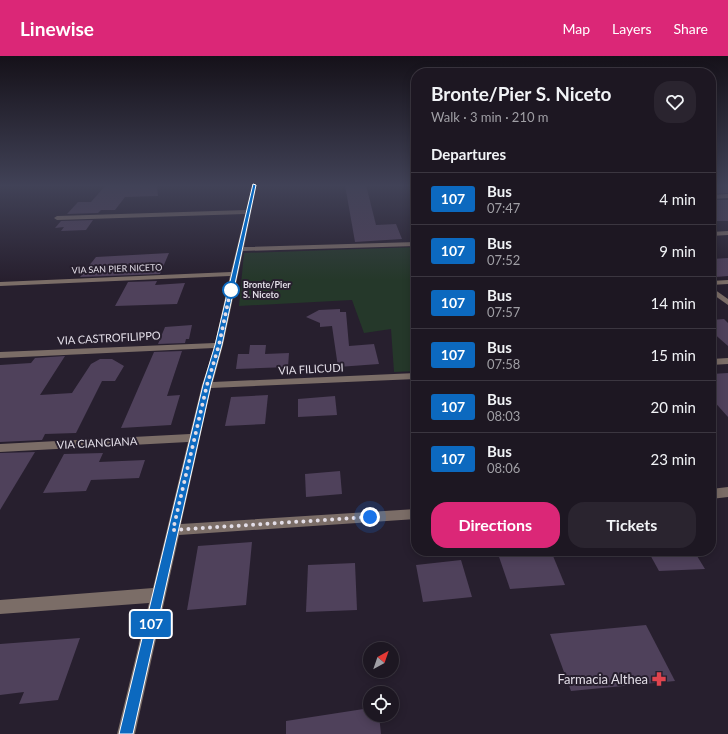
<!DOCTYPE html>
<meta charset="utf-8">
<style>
:root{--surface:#1d1722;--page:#2a242f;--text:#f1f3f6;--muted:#a09fa5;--line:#3b3640;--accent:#db2777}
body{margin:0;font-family:Lato,sans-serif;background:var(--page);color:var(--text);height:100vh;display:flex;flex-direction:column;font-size:15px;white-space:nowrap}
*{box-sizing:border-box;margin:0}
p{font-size:13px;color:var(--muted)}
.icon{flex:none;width:22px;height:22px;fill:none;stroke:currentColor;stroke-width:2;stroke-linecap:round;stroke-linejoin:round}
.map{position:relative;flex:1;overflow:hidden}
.sheet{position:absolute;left:411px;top:12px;width:305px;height:488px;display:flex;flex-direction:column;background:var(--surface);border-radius:16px;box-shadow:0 2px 10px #0003,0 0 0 1px var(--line)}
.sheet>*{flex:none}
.badge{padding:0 8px;border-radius:3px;font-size:14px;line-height:26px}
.needle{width:26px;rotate:40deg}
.controls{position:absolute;left:363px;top:586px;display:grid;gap:8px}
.controls a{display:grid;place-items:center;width:36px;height:36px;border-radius:50%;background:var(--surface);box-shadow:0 2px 10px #0003,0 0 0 1px var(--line);font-size:20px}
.you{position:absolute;width:20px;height:20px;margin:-10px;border:3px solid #fff;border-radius:50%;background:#1a73e8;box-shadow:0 0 0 6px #1a73e833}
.map>.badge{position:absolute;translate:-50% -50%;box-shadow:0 0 0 2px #fff}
h2{padding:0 20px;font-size:15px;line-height:36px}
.round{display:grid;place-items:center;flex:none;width:42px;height:42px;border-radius:16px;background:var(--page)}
.headline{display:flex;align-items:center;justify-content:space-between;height:68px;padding:0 20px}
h1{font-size:19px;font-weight:700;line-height:30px}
.cta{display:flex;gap:8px;margin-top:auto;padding:8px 20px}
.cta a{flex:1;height:46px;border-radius:16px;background:var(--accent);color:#fff;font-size:16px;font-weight:700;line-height:46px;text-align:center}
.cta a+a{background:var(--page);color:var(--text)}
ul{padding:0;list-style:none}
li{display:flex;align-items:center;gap:12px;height:52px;padding:0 20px;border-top:1px solid var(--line)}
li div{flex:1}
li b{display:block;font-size:15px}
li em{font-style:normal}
li .badge{min-width:44px;font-weight:700;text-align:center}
header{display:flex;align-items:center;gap:24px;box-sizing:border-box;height:56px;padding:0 20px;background:var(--accent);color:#fff}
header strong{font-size:19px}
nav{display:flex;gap:22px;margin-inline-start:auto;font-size:14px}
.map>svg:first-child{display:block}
.green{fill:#25382a}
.building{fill:#4f415b}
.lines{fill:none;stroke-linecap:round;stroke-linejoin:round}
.minor{fill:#7b6d67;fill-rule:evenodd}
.line{fill:#0c69bf;stroke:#fff}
.walk{stroke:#e2dde7;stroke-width:4;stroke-dasharray:0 7.2}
.stop-dot{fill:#fff;stroke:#0c69bf;stroke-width:2}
.labels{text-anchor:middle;stroke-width:4;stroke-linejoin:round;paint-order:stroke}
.far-street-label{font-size:9px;fill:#e2dde7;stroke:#271f2e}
.far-stop-label{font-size:9px;font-weight:bold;fill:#e2dde7;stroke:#271f2e;text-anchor:start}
.street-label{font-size:11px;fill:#e2dde7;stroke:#271f2e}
.near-poi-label{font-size:13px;fill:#e2dde7;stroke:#271f2e;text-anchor:end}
</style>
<header>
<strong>Linewise</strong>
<nav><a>Map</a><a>Layers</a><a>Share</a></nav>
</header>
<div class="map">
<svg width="728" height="678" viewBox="0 0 728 678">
<rect width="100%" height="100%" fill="#271f2e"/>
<path class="green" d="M416,191v124l-22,1 -3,-43 -27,4 -12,-33 -113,6 5,-53z"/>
<g class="building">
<path d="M106,129h51l1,11 -33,1 -10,13h-14l-3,3 -31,1 11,-12h13z"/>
<path d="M345,129h21l10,40 20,-1 6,15 -47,3z"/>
<path d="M711,129h17v8l-17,1z"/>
<rect x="711" y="144" width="17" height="21"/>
<path d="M93,164l-7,10 -25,1 3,-4 -9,1 6,-7z"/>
<path d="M169,197l-9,21 -80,3 16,-20z"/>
<path d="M728,202v18l-12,1 -5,-4v-14z"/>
<path d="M157,225l-2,4 30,-2 -8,21 -62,2 13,-24z"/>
<path d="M340,253v3h6l3,34 25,-2 5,20 -41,3 -6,-41 -12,1v-4l-14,-6 13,-7z"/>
<path d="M724,263l4,4v23l-17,-15v-11z"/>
<path d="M192,269l-3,14h-3l-1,4 -27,1 7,-17z"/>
<path d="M250,289h16l-1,9 24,-1 -1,14 -52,2 2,-15h11z"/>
<path d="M182,295l-15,45 13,-1 -9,30 -50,3 33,-76z"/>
<path d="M65,300l-25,39 32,-2 19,-29 9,-5h12l12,7 -9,15h-13l-26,52 -31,1 -3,6 -42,2v-77l31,-2 4,-5z"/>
<path d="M728,317v44l-17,-19v-24z"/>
<path d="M268,339l-3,29 -40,2 6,-29z"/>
<path d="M335,340l2,19 -39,2v-18z"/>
<path d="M35,396l-35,58v-57z"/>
<path d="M103,397l-4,9 46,-2 -6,18 -48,2 -5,11 -43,2 21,-39z"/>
<path d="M340,415l2,23 -36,3 -1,-23z"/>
<path d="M252,486l-6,63 -59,5 11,-64z"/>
<path d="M497,495h54l14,34 -55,4z"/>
<path d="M648,495h46l11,18 -46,2z"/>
<path d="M461,504l11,37 -49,5 -7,-37z"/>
<path d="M355,507l2,47 -51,2 2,-47z"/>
<path d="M646,569l29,56 -104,10 -21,-57z"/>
<path d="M80,582l-22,62 -39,4 5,-12 -24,3v-51z"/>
<path d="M370,652v7h9l2,19h-95v-13z"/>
</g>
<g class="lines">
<g class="minor">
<path d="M251,129h6l-13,62 172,-5v4l-173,5 -20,94 -10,37 203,-9v6l-205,9 -30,136 235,-15v10l-237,16 -44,199h-18l32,-131 -149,11v-14l153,-12 35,-146 -188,10v-8l190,-10 12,-49 12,-37 -214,10v-6l215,-9 15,-67 -230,10v-4l231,-10 14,-58 -188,6 -3,-2 3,-2 189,-6z"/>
<path d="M728,138v4l-17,1v-4z"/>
<path d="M728,175v4l-17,1v-4z"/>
<path d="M728,224v4l-17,1v-4z"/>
<path d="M711,231l17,12v6l-17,-12z"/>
<path d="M728,302v6l-17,1v-6z"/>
<path d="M728,431v10l-17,2v-10z"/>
</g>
</g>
<linearGradient id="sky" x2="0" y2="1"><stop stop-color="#151119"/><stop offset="0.58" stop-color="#414257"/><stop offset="1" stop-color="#414257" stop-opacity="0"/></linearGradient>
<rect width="728" height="224" fill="url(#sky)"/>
<path class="line" d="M253,128l3,1 -34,160 -11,40 -78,349h-14l84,-349 12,-40z"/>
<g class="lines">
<path class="walk" d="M231,234v-2l-12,57 -12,40 -34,145 197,-13"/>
</g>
<defs>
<symbol id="pharmacy-bare" viewBox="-9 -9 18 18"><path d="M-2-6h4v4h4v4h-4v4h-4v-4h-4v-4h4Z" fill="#e0444e" stroke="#271f2e" stroke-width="2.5" paint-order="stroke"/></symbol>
</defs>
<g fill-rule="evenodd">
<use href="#pharmacy-bare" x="649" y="613" width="20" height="20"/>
</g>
<circle class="stop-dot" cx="231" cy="234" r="8"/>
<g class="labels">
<g class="far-street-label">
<text transform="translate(117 213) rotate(-2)" y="3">VIA SAN PIER NICETO</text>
</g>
<g class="far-stop-label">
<text x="243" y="232">Bronte/Pier<tspan x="243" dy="10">S. Niceto</tspan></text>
</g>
<g class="street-label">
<text transform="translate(109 282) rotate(-3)" y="4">VIA CASTROFILIPPO</text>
<text transform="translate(311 313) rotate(-3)" y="4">VIA FILICUDI</text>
<text transform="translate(97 387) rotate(-3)" y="4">VIA CIANCIANA</text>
</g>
<g class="near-poi-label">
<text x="648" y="628">Farmacia Althea</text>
</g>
</g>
</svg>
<div class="controls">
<a><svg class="needle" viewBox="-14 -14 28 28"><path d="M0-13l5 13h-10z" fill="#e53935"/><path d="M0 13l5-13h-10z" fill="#a09fa5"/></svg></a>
<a><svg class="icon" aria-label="locate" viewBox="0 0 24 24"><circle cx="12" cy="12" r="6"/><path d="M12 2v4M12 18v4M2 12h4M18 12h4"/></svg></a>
</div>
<div class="you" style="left:370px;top:461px"></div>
<b class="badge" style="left:151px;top:568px;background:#0c69bf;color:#fff">107</b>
<section class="sheet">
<div class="headline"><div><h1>Bronte/Pier S. Niceto</h1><p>Walk · 3 min · 210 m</p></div><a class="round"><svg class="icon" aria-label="heart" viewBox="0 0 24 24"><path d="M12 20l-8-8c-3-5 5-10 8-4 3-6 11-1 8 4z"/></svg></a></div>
<h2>Departures</h2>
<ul>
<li><span class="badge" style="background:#0c69bf;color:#fff">107</span><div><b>Bus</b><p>07:47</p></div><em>4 min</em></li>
<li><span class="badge" style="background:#0c69bf;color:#fff">107</span><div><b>Bus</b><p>07:52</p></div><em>9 min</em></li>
<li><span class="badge" style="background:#0c69bf;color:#fff">107</span><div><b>Bus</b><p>07:57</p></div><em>14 min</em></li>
<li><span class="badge" style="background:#0c69bf;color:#fff">107</span><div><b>Bus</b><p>07:58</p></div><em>15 min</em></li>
<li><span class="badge" style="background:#0c69bf;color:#fff">107</span><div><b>Bus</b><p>08:03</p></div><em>20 min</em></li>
<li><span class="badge" style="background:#0c69bf;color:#fff">107</span><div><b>Bus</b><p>08:06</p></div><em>23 min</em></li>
</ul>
<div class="cta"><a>Directions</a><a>Tickets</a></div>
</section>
</div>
